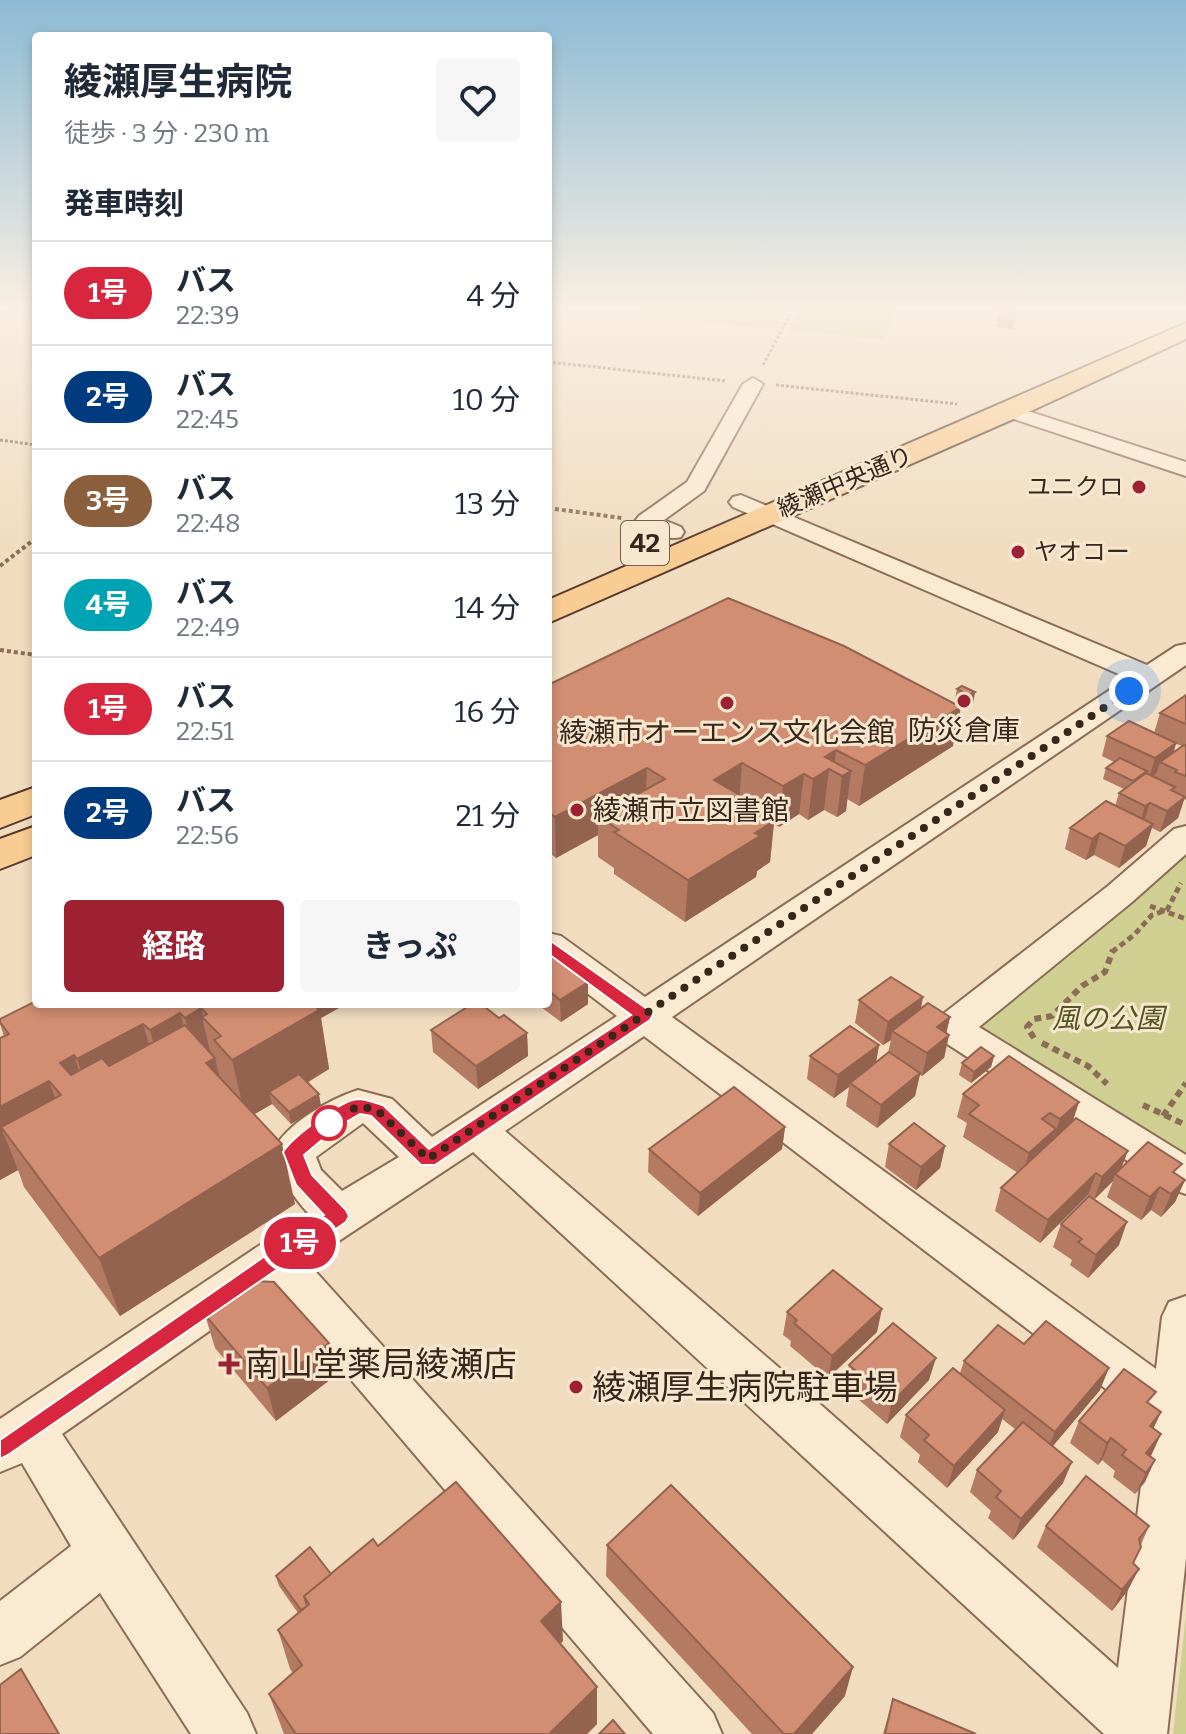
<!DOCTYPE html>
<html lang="ja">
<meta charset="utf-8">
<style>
:root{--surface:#fff;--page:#f6f6f7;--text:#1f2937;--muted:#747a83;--line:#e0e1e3;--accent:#9e2132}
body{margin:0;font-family:Bitter,"Noto Sans JP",serif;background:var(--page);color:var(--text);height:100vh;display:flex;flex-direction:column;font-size:30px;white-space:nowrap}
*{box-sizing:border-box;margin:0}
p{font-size:26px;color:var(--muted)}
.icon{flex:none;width:44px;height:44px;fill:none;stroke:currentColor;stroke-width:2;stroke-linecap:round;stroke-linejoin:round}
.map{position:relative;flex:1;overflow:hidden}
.side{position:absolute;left:32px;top:32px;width:520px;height:976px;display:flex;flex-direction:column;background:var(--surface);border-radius:8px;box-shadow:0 4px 12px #0003}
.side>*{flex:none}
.badge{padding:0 16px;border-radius:26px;font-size:28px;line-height:52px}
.you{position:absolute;width:40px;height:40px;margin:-20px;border:6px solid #fff;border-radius:50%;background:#1a73e8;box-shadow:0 0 0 12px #1a73e833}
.map>.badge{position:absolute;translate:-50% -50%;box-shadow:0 0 0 4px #fff}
h2{padding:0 32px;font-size:30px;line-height:72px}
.round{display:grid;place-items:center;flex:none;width:84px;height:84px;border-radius:8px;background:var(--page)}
.summary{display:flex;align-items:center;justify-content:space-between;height:136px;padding:0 32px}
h1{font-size:38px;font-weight:700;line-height:60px}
.button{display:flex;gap:16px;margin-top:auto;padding:16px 32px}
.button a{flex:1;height:92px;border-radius:8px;background:var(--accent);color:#fff;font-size:32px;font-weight:700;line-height:92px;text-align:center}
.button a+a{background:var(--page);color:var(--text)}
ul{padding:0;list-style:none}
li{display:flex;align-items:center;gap:24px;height:104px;padding:0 32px;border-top:2px solid var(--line)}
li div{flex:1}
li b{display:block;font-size:30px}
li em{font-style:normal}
li .badge{min-width:88px;font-weight:700;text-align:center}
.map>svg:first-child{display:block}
.green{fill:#d0cf92}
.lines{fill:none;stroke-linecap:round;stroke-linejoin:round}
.minor-casing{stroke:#8b6c56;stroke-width:4}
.major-casing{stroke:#583a2b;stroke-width:4}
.path-far3{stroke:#8b6c56;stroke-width:3;stroke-dasharray:3 2;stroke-linecap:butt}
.path-far2{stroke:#8b6c56;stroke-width:4;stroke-dasharray:4 3;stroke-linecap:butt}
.path-far1{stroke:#8b6c56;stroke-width:5;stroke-dasharray:6 4;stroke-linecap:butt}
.path{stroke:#8b6c56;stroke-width:6;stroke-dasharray:7 5;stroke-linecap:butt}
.minor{fill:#fbead2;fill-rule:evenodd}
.major{fill:#f8cc93;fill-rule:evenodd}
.wall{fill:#b57a62;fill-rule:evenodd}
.shaded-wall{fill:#936350}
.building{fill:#d28e72;stroke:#936350;stroke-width:2}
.line{fill:#d7263d;stroke:#fff;stroke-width:2}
.walk{stroke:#39261b;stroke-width:8;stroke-dasharray:0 14.4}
.poi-dot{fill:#9e2132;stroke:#f8e7cf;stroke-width:3}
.stop-dot{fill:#fff;stroke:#d7263d;stroke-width:4}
.labels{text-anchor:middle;stroke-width:6;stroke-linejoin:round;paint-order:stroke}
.far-street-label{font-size:24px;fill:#39261b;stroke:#f8e7cf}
.far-poi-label{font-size:24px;fill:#39261b;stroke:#f8e7cf;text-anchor:end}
.shield{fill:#f8e7cf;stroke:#726051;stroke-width:2}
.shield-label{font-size:26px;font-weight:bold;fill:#39261b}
.poi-label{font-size:28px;fill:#39261b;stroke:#f8e7cf}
.park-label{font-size:28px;font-style:italic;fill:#505720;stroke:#f8e7cf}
.near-poi-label{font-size:34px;fill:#39261b;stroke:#f8e7cf;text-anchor:start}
</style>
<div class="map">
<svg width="1186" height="1734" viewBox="0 0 1186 1734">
<rect width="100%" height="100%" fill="#f1dcbf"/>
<g class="green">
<path d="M643,307h146l-11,22 -141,-13z"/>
<path d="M800,307h95l-10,32 -97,-8z"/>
<path d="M1186,851v307l-200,-121 -4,-14z"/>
<path d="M1186,1614v120h-13z"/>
</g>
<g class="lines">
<defs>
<g id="minor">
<path d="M753,378l10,6 -59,107 -40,29 17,7 3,5 -3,5c-15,4 -36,-5 -46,-16l4,-5 48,-34 56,-98z"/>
<path d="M1009,405l177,57v14l-184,-61 -3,-4z"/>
<path d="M741,495l406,170 29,-19 10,-2v21l-514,352 484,352 6,-52 7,-15 17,-6v262l-19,176h-63l-631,-582 -166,110 406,451 9,21h-69l-381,-447 -210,147 185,279 9,21h-65l-91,-141 -80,64 -20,8v-64l71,-55 -49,-83 -22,9v-53l308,-206c-18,-20 -27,-36 -36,-61 15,-29 56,-52 86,-62l34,9 40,38 185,-121 -69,-53v-30l13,3 84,61 483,-319 -395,-171 -4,-5 4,-5zM644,1036l505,386 -31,246 -341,-302 -272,-235zM363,1123l36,34 -57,34 -21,-21 -5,-13z"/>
<path d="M1186,826v28l-54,48 -153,125 207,128v39l-15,-5 -233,-151 -5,-10 5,-10 170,-132 66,-57z"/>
</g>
<g id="major">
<path d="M1186,323v16l-168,78 -470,206v-23z"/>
<path d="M36,787v27l-36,14v-28z"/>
<path d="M36,826v29l-36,14v-30z"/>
</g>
</defs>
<use href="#minor" class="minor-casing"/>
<use href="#major" class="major-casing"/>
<g class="path-far3">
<path d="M5,307l31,3"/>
<path d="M548,362l178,19"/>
<path d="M763,365l31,-58"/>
<path d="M776,385l181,19"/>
<path d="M0,440l36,5"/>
</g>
<g class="path-far2">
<path d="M548,508l74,10"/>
<path d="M0,566l36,-28"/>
<path d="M0,650l36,5"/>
</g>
<g class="path-far1">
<path d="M1150,906l36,13"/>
<path d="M1112,952l22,-17 18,-20 15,-5 14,-27"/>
</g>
<g class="path">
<path d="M1034,1038l-7,-11 7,-8 18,-3 30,-30 23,-14 8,-22"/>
<path d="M1042,1043l46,23 19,18"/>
<path d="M1143,1105l43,20"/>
<path d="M1163,1116l23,-33"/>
</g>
<use href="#minor" class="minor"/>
<use href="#major" class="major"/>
</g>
<g class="wall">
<path d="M1001,307h15l-3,22 -16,-2z"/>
<path d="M548,685l405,61 -94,60 -12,-7 -1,12 -9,6 -13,-7 -16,10 -9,-6 -20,13 -5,-3 -4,38 -13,9 -1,6 -71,45 -71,-48v-6l-16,-11v-22l-42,23 -8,-6z"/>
<path d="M957,689l18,3 -2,11 -6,3 -12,-7z"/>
<path d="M1186,695v105l-2,-1 -6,19 -18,14 -8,-4 -6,18 -27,22 -25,-13 -8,5 -21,-11 5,-21 45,-22 4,-13 5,-4 -21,-10 3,-11 8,-6 -12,-6 5,-20 47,-3 6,-20zM1176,744l6,2 -8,6z"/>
<path d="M548,951l40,53 -27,18 -24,-18h11z"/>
<path d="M859,1000l62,8 29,9 -4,16 3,2 -5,23 -22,18 -2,-1 -5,21 -38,32 -31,-22 3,-19 -15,11 -27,-19 3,-23 69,-11 -3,17 12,-9 3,-13 -8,5 -28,-22z"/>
<path d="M36,1004h310l-25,14 8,51 -22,14 14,23 -30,18 -19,-20 -18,10 41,90 -175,112 -96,-129 -6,-17 -18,10v-142l4,-2 -4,-12v-5z"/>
<path d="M499,1018l28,15 1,23 -50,33 -45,-37 -2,-22z"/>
<path d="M994,1056l-3,11 -20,16 -12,-8 3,-12z"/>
<path d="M963,1094l116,8 -6,19 49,47 55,7 8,5 -10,22 -14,15 -10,-7 -10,10 -34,-23 6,-16 -19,18 25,46 -31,33 -18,-13 2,-5 -19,-13 8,-23 28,-28 -1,-1 -48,48 -45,-32 6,-23 17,-15 -55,-36 4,-14 -10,-6z"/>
<path d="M785,1127l-3,22 -84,67 -50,-44 1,-23z"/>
<path d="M889,1144l56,2 -5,22 -24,22 -31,-23z"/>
<path d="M787,1312l90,20 -49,46 -38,-32 1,-5 -8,-6z"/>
<path d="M205,1315l124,28 6,33 -59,45 -61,-73z"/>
<path d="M1024,1344l76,46 -47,56 10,37 -50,57 -25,-22 3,-7 -21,-19 7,-22 38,-41 -13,-10 -4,13 -51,56 -29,-26 2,-7 -20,-18 6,-22 54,-42 4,-12z"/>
<path d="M849,1365l80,15 -42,44 -43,-37z"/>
<path d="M1150,1404l11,8 -8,16 -3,28 -5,26 -10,12 -22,-17 2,-6 -13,-11 -4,5 -28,-22 9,-22z"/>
<path d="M1046,1526h103l-16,37 -5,27 -16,21 -75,-64z"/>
<path d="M607,1545l238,151 -33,38h-60l-146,-158z"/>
<path d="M378,1546l185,95 -3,3 37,80 -10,10h-303l-15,-40 24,-21 -3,-4 -12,-39 20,-17 -19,-27 -3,-10 55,-2z"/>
<path d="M893,1699l83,35h-93z"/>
</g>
<g class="shaded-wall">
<path d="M975,692l-2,11 -6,3 2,-11z"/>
<path d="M961,707l-8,39 -94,60 6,-41z"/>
<path d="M1176,743l-6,21 -10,-2 -4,12 -7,5 6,-21z"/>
<path d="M836,750l-2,22 -5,-3 -5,41 -16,10 5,-41 12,-22z"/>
<path d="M742,763l-3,41 -25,-24z"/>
<path d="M647,768l-2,40 -47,8v19l-42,23 -1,-41z"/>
<path d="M851,771l-5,40 -9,6 5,-41z"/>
<path d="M804,774l-5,40 -20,13 4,-41z"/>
<path d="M1185,797l-7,21 -18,14 7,-21z"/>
<path d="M1150,803l-7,21 -4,3 6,-21z"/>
<path d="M755,804l-3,37 3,-8 19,-12 -4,41 -13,9 -1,6 -71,45 3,-42 63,-73z"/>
<path d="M1153,824l-7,22 -27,22 6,-22z"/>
<path d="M1100,833l-6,22 -8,5 6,-21z"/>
<path d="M588,982v22l-27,18 -1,-22z"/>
<path d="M923,997l-4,23 -27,11 -1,9 -8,5 5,-23z"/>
<path d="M287,1004h59l-25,14 8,51 -52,31 -8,-8 3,12 -26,15 -14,-59z"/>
<path d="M201,1008l3,11 -2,-2 10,42 3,-1 14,59 -29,-41 -15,-58z"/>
<path d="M180,1013l16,59 -30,17 -16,-59z"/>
<path d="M950,1017l-5,22 4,-4 -5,23 -22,18 5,-23 10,-26z"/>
<path d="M143,1024l17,58 -64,36 -19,-59z"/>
<path d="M527,1033l1,23 -50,33 -2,-23z"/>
<path d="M879,1045l-4,23 -25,15 -1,4 -15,11 4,-23z"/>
<path d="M74,1055l19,59 -33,-51z"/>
<path d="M994,1056l-3,11 -20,16 3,-11z"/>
<path d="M920,1073l-5,23 -38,32 4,-23z"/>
<path d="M49,1081l21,59 -69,-13 17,43 -18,10v-73z"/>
<path d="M319,1094l2,12 -30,18 -2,-12z"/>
<path d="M1079,1102l-8,23 -19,17 8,-23z"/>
<path d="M785,1127l-3,22 -84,67 2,-23z"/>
<path d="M1056,1129l-7,22 -27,25 7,-23z"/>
<path d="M282,1144l13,60 -175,112 -21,-58z"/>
<path d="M945,1146l-5,22 -24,22 5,-23z"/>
<path d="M1128,1151l-9,23h-4l-2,7 -19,19 8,-23z"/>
<path d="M1096,1173l-8,22 -48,48 8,-23z"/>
<path d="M1185,1180l-10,22 -14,15 10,-23z"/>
<path d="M1160,1187l-9,23 -10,10 9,-23z"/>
<path d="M1127,1222l-8,23 -31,33 8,-23z"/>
<path d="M882,1309l-5,23 -49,46 4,-22z"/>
<path d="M329,1343l6,33 -59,45 -9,-33z"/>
<path d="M936,1358l-7,22 -42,44 5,-22z"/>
<path d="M1109,1368l-9,22 -54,64 9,-22z"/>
<path d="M1005,1410l-7,22 -51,56 7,-22z"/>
<path d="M1161,1412l-10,22 -1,-8z"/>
<path d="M1161,1434l-10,22 -5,-3z"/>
<path d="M1111,1438l-9,22 -4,5 9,-22z"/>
<path d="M1155,1460l-10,22 -10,12 11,-21z"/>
<path d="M1072,1462l-9,21 -50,57 8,-21z"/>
<path d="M1139,1569l-11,21 -16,21 10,-21z"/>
<path d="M561,1602l2,39 -20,19 -2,-39z"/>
<path d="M853,1667l-8,29 -33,38h-18z"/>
<path d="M597,1687v37l-10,10h-38z"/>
</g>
<g class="building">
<path d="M1001,307h15l-2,14 -16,-1z"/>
<path d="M728,598l116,48 117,61 -96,58 -29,-15 -11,7 26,14 -9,5 -13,-7 -16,10 -9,-5 -21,12 -41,-23 -28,17 41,24 -4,3 23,14 -19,12 5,3 -72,44 -74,-48 5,-2 -21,-14 67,-37 -18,-11 -92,49 -7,-5v-127z"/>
<path d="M962,686l13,6 -6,3 -12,-6z"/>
<path d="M1186,695v29l-26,-11z"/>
<path d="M1129,721l47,22 -21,15 -48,-22z"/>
<path d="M1184,745l2,1v30l-11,-4 2,-2 -17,-8z"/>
<path d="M1120,758l27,13 -14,10 -27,-13z"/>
<path d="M1146,773l29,14 -4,3 14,7 -18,14 -17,-8 -5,3 -26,-13z"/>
<path d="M1106,801l47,23 -28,22 -25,-13 -8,6 -22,-11z"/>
<path d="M548,951l40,31 -28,18 -12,-10z"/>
<path d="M891,977l32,20 -35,25 -29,-22z"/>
<path d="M36,1001v3h277l6,6 -87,50 -18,-20 7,-4 -19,-19 5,-3 -6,-6 -16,10 -5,-5 -30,17 -7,-6 -66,35 -3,-4 -14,8 11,12 31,-17 7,8 76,-41 30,33 -9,5 76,81 -183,114 -98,-131 60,-32 -12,-14 -49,26v-69l9,-4 -9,-12v-3z"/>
<path d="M928,1003l22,14 -13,10 12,8 -22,18 -35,-22z"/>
<path d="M472,1004h9l18,14 5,-3 23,18 -51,33 -45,-36z"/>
<path d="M850,1026l29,19 -41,30 -28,-19z"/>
<path d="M981,1047l13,9 -20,16 -12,-9z"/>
<path d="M889,1052l31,21 -39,32 -31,-22z"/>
<path d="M1009,1056l70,46 -19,17 -10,-6 -8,6 14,10 -27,24 -60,-39 10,-9 -16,-11z"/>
<path d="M299,1074l20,20 -30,18 -20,-20z"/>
<path d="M734,1087l51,40 -85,66 -51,-44z"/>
<path d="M1076,1118l52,33 -26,26 -6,-4 -48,47 -47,-32z"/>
<path d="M914,1123l31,23 -24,21 -32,-23z"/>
<path d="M1148,1142l34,22 -9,8 12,8 -14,14 -11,-7 -10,10 -35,-23z"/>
<path d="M1089,1196l38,26 -31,33 -18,-13 4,-3 -21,-15z"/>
<path d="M833,1270l49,39 -50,47 -38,-33 3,-3 -10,-8z"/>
<path d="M254,1281l20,1 55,61 -62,45 -62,-73z"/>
<path d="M1046,1321l63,47 -54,64 -91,-71 34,-36 26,19z"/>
<path d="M893,1323l43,35 -44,44 -43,-37z"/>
<path d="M953,1368l52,42 -51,56 -30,-26 5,-5 -23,-20z"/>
<path d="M1124,1369l32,23 -9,10 14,10 -11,14 11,8 -15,19 9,7 -9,13 -24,-18 4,-5 -15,-12 -4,5 -28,-22z"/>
<path d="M1023,1422l49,40 -51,57 -25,-22 5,-6 -24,-21z"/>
<path d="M1086,1476l63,50 -10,13 2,8 -8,16 6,6 -17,21 -76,-64z"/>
<path d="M456,1482l105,120 -20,19 56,66 -48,47h-253l-27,-40 33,-29 -24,-35 31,-26 -5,-8 69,-57 5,7z"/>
<path d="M671,1485l182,182 -59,67h-10l-177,-189z"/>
<path d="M310,1547l21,27 -27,22 3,10 -6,4 -25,-34z"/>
<path d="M21,1669l38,65h-59v-49z"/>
<path d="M893,1699l83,35h-91z"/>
<path d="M613,1720l12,14h-26z"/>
</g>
<linearGradient id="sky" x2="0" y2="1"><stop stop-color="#8cbad4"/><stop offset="0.56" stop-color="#f9efe2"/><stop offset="1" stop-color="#f9efe2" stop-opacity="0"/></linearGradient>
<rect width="1186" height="550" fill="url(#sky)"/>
<path class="line" d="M548,939l102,72 3,4 -3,5 -215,145h-14l-50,-49 -11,-2 -24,14 -32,27 8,20 34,35 3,6 -3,6 -338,233 -8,4v-19l324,-225 -28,-30 -13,-33c8,-14 58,-52 75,-53 7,0 18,4 25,6l46,44 202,-134 -89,-66 -2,-4z"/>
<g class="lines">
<path class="walk" d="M329,1123l29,-17 19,4 51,49 701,-468"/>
</g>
<g class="poi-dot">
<circle cx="1139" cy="487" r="8"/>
<circle cx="1018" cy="552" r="8"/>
<circle cx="964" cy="701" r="8"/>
<circle cx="727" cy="703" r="8"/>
<circle cx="577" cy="810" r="8"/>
<path d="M225 1352h8v8h8v8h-8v8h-8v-8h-8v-8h8z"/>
<circle cx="576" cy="1387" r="8"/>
</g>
<circle class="stop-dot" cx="329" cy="1123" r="16"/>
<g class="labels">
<g class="far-street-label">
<text transform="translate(845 482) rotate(-23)" y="8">綾瀬中央通り</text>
</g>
<g class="far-poi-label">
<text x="1123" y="495">ユニクロ</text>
<text x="1034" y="560" text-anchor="start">ヤオコー</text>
</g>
<rect class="shield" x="621" y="521" width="48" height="44" rx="6"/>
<g class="shield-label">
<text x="645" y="552">42</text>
</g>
<g class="poi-label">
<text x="964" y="740">防災倉庫</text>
<text x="727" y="742">綾瀬市オーエンス文化会館</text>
<text x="593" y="820" text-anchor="start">綾瀬市立図書館</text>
</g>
<g class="park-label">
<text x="1108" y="1028">風の公園</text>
</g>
<g class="near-poi-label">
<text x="245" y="1376">南山堂薬局綾瀬店</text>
<text x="592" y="1399">綾瀬厚生病院駐車場</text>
</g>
</g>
</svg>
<div class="you" style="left:1129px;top:691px"></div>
<b class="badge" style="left:300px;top:1243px;background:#d7263d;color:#fff">1号</b>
<section class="side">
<div class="summary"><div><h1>綾瀬厚生病院</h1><p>徒歩 · 3 分 · 230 m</p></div><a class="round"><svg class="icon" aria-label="heart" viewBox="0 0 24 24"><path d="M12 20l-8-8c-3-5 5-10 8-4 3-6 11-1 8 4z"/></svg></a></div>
<h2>発車時刻</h2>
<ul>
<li><span class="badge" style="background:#d7263d;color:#fff">1号</span><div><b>バス</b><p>22:39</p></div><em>4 分</em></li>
<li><span class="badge" style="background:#003b80;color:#fff">2号</span><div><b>バス</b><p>22:45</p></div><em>10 分</em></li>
<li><span class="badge" style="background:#8b5e3c;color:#fff">3号</span><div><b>バス</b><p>22:48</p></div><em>13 分</em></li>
<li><span class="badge" style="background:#00a3b4;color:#fff">4号</span><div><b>バス</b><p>22:49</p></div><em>14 分</em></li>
<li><span class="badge" style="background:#d7263d;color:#fff">1号</span><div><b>バス</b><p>22:51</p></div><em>16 分</em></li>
<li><span class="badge" style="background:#003b80;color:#fff">2号</span><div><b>バス</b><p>22:56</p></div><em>21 分</em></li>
</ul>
<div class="button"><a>経路</a><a>きっぷ</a></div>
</section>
</div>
